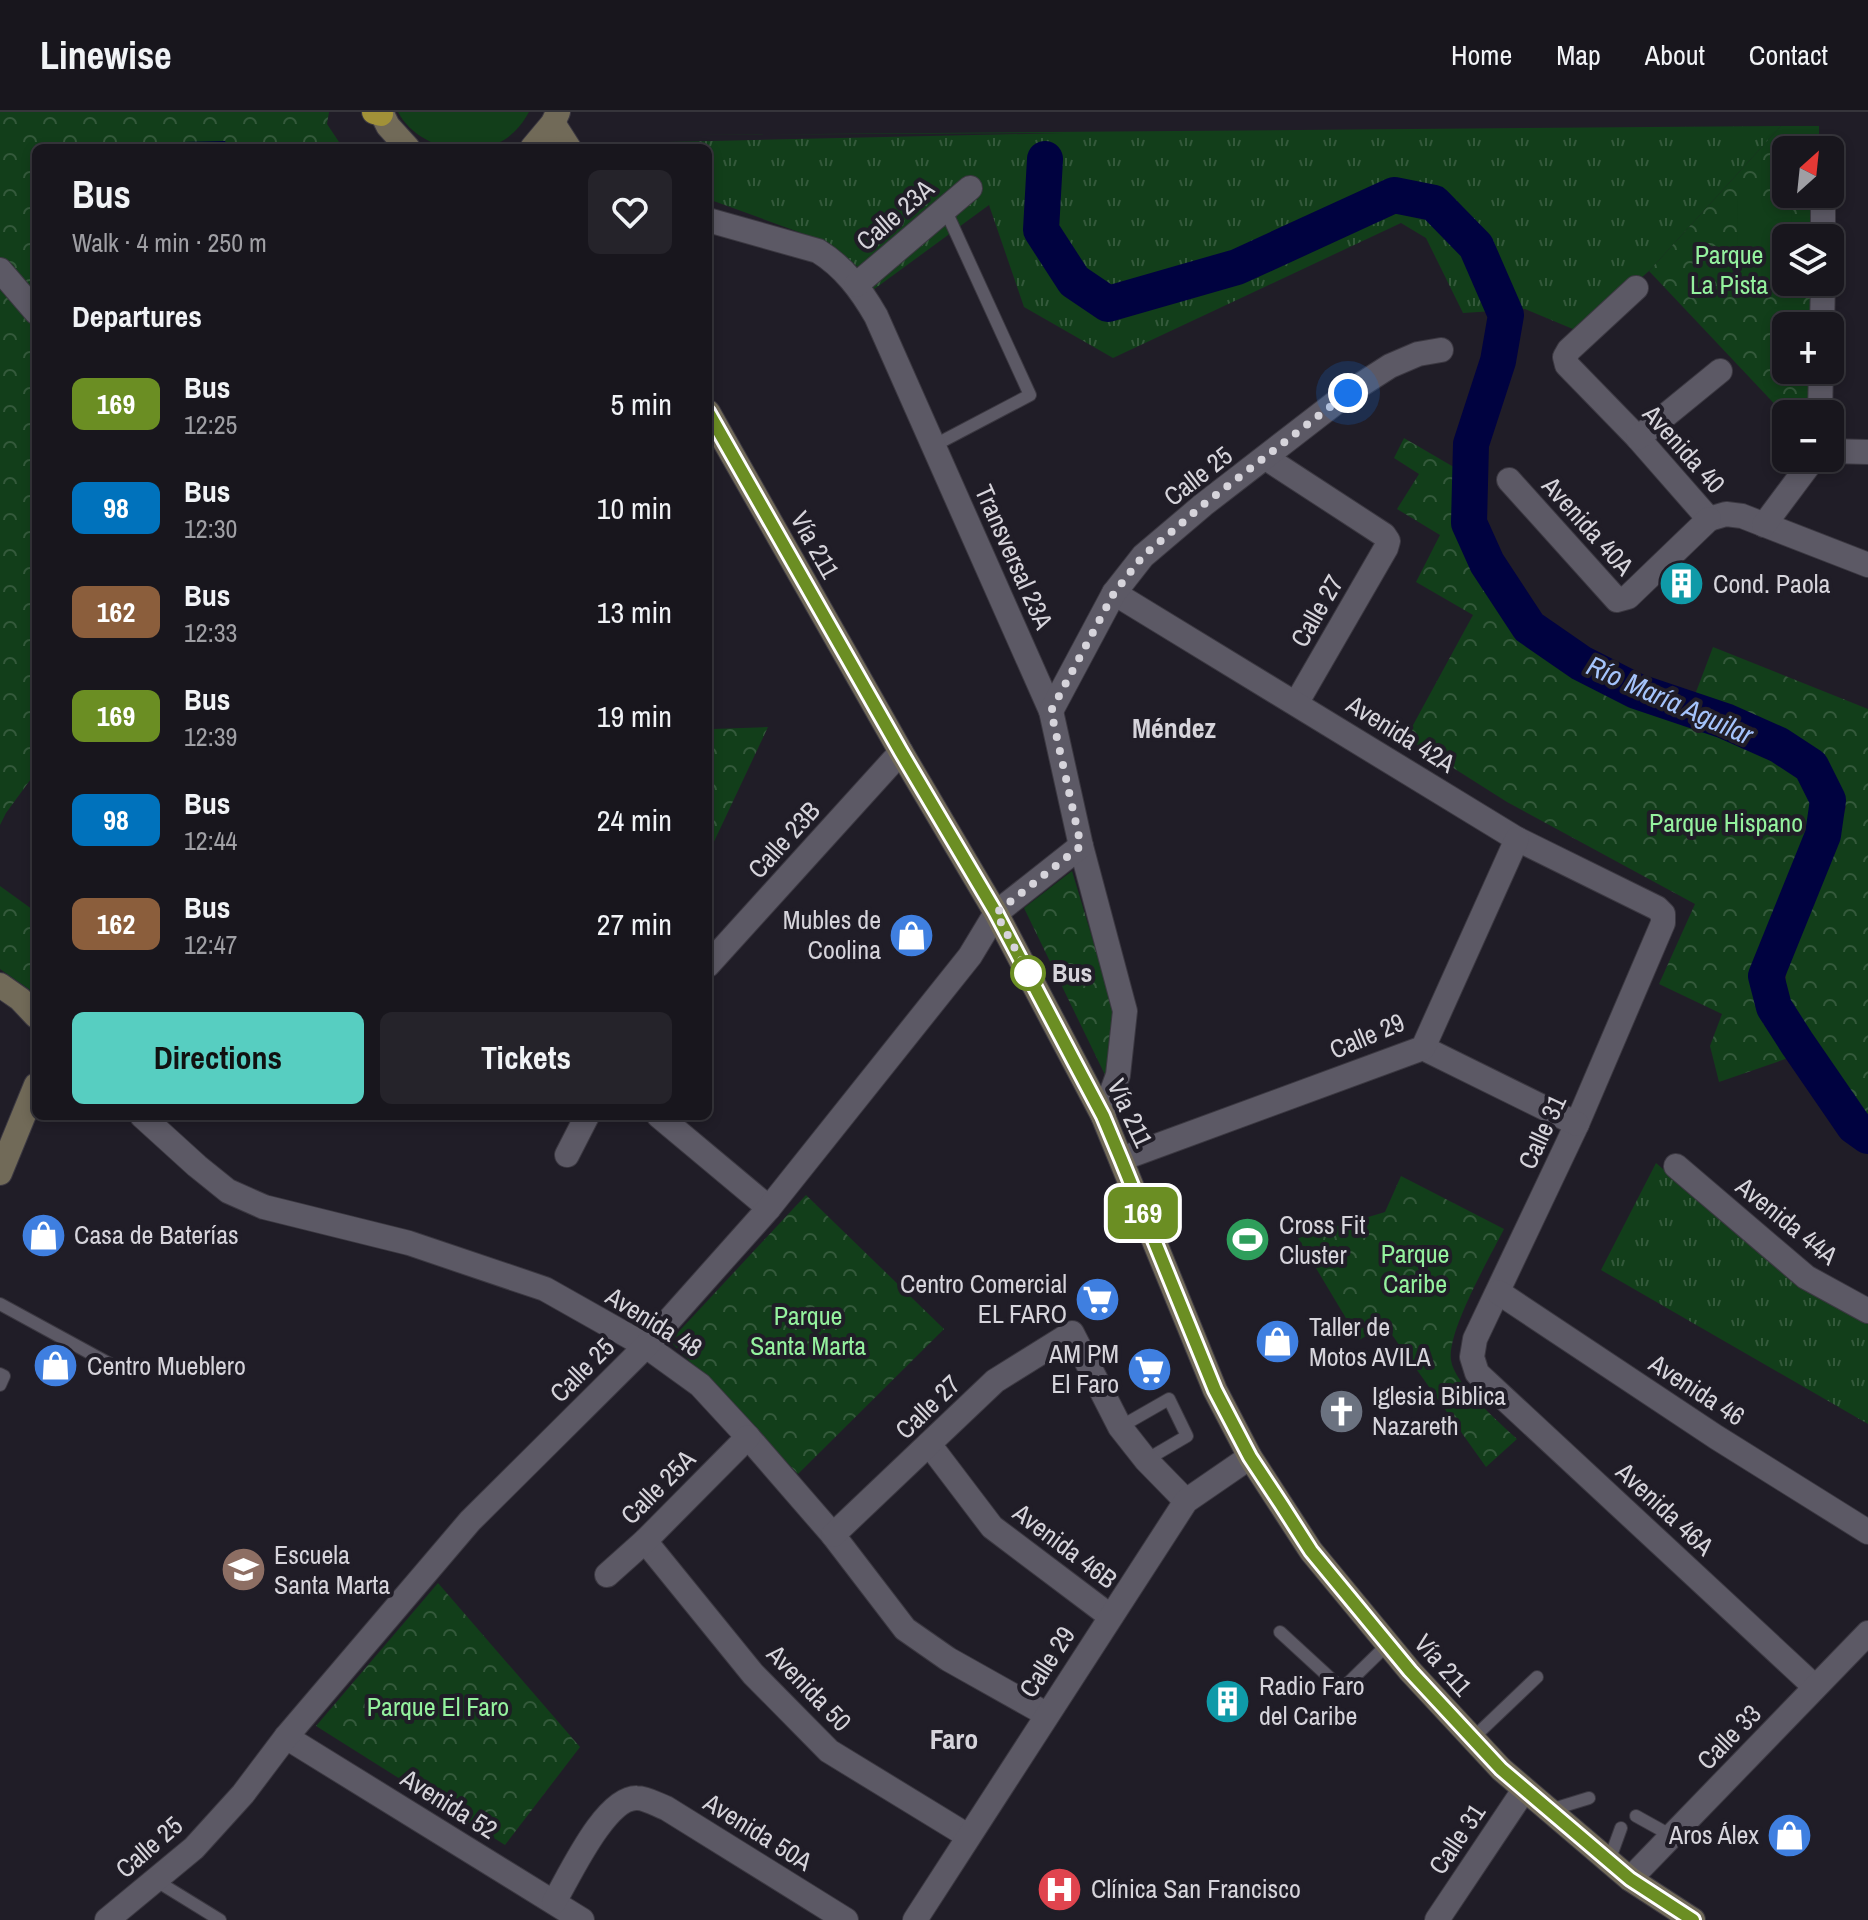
<!DOCTYPE html>
<meta charset="utf-8">
<style>
:root{--surface:#18161d;--page:#25232a;--text:#f1f3f6;--muted:#9f9fa4;--line:#36353b;--accent:#57cec1}
body{margin:0;font-family:"Archivo Narrow",sans-serif;background:var(--page);color:var(--text);height:100vh;display:flex;flex-direction:column;font-size:30px;white-space:nowrap}
*{box-sizing:border-box;margin:0}
p{font-size:26px;color:var(--muted)}
.icon{flex:none;width:44px;height:44px;fill:none;stroke:currentColor;stroke-width:2;stroke-linecap:round;stroke-linejoin:round}
.map{position:relative;flex:1;overflow:hidden}
.details{position:absolute;left:32px;top:32px;width:680px;height:976px;display:flex;flex-direction:column;background:var(--surface);border-radius:12px;box-shadow:0 4px 12px #0003,0 0 0 2px var(--line)}
.details>*{flex:none}
.badge{padding:0 16px;border-radius:12px;font-size:28px;line-height:52px}
.needle{width:52px;rotate:27deg}
.tools{position:absolute;left:1772px;top:24px;display:grid;gap:16px}
.tools a{display:grid;place-items:center;width:72px;height:72px;border-radius:12px;background:var(--surface);box-shadow:0 4px 12px #0003,0 0 0 2px var(--line);font-size:40px}
.you{position:absolute;width:40px;height:40px;margin:-20px;border:6px solid #fff;border-radius:50%;background:#1a73e8;box-shadow:0 0 0 12px #1a73e833}
.map>.badge{position:absolute;translate:-50% -50%;box-shadow:0 0 0 4px #fff}
h2{padding:0 40px;font-size:30px;line-height:72px}
.round{display:grid;place-items:center;flex:none;width:84px;height:84px;border-radius:12px;background:var(--page)}
.head{display:flex;align-items:center;justify-content:space-between;height:136px;padding:0 40px}
h1{font-size:38px;font-weight:700;line-height:60px}
.cta{display:flex;gap:16px;margin-top:auto;padding:16px 40px}
.cta a{flex:1;height:92px;border-radius:12px;background:var(--accent);color:#111;font-size:32px;font-weight:700;line-height:92px;text-align:center}
.cta a+a{background:var(--page);color:var(--text)}
ul{padding:0;list-style:none}
li{display:flex;align-items:center;gap:24px;height:104px;padding:0 40px}
li div{flex:1}
li b{display:block;font-size:30px}
li em{font-style:normal}
li .badge{min-width:88px;font-weight:700;text-align:center}
header{display:flex;align-items:center;gap:48px;box-sizing:border-box;height:112px;padding:0 40px;background:var(--surface);border-bottom:2px solid var(--line)}
header strong{font-size:38px}
nav{display:flex;gap:44px;margin-inline-start:auto;font-size:28px}
.map>svg:first-child{display:block}
.grass{fill:url(#grass-tufts)}
.park{fill:url(#park-crowns)}
.garden{fill:#123e1a}
.water{fill:url(#water-rules)}
.lines{fill:none;stroke-linecap:round;stroke-linejoin:round}
.river{stroke:#000240;stroke-width:36}
.lane-casing{stroke:#3b3841;stroke-width:14}
.street-casing{stroke:#3b3841;stroke-width:26}
.secondary-casing{stroke:#3b3841;stroke-width:26}
.highway-casing{stroke:#3b3841;stroke-width:26}
.lane{stroke:#5c5965;stroke-width:12}
.street{stroke:#5c5965;stroke-width:24}
.secondary{stroke:#716a58;stroke-width:24}
.highway{stroke:#a19138;stroke-width:24}
.line-casing{stroke:#fff;stroke-width:18}
.line{stroke:#6b8e23;stroke-width:12}
.walk{stroke:#d6d4db;stroke-width:8;stroke-dasharray:0 14.4}
.stop-dot{fill:#fff;stroke:#6b8e23;stroke-width:4}
.labels{text-anchor:middle;stroke-width:8;stroke-linejoin:round;paint-order:stroke}
.street-label{font-size:26px;fill:#d6d4db;stroke:#201d27}
.park-label{font-size:26px;fill:#94f19e;stroke:#201d27}
.poi-label{font-size:26px;fill:#d6d4db;stroke:#201d27;text-anchor:start}
.stop-label{font-size:26px;font-weight:bold;fill:#d6d4db;stroke:#201d27;text-anchor:start}
.water-label{font-size:28px;font-style:italic;fill:#a5c4fc;stroke:#201d27}
.neighbourhood-label{font-size:28px;font-weight:bold;fill:#d6d4db;stroke:#201d27}
</style>
<header>
<strong>Linewise</strong>
<nav><a>Home</a><a>Map</a><a>About</a><a>Contact</a></nav>
</header>
<div class="map">
<svg width="1868" height="1808" viewBox="0 0 1868 1808">
<defs>
<pattern id="grass-tufts" width="24" height="20" patternUnits="userSpaceOnUse" patternTransform="scale(2)"><rect width="24" height="20" fill="#123e1a"/><path d="M3 7l-1-3M5 7V3M7 7l1-3M15 17l-1-3M17 17v-4M19 17l1-3" fill="none" stroke="#34593b"/></pattern>
<pattern id="park-crowns" width="20" height="18" patternUnits="userSpaceOnUse" patternTransform="scale(2)"><rect width="20" height="18" fill="#123e1a"/><path d="M2 6a3 3 0 1 1 6 0M12 15a3 3 0 1 1 6 0" fill="none" stroke="#34593b"/></pattern>
<pattern id="water-rules" width="6" height="5" patternUnits="userSpaceOnUse" patternTransform="scale(2)"><rect width="6" height="5" fill="#000240"/><path d="M0 2.5h6" fill="none" stroke="#24265b"/></pattern>
</defs>
<rect width="100%" height="100%" fill="#201d27"/>
<g class="grass">
<path d="M1781,14l-132,145 -69,61 -55,-23 -62,4 -37,-75 -25,-15 -288,135 -89,-51 -35,-102 -116,85 -14,-22 -30,-25 -121,-44v-51h-48l8,-6 398,-9 -378,2z"/>
<path d="M1656,1051l136,117 76,43v101l-267,-154z"/>
</g>
<g class="park">
<path d="M0,0h329l-2,12 16,24h-307v624l-30,41 -6,12z"/>
<path d="M1781,14h38v24h-33v44h32v44h-32v44h31l-1,44h-30v44h30l-1,44h-29v2l-137,-145z"/>
<path d="M1404,326l60,35v52l17,40 41,64 48,37 62,31 135,50 38,23 17,35 -6,30 -57,136 8,35 30,49 -78,27 -9,-36 12,-32 -63,-30 36,-80 -188,-102 -101,-64 67,-123 -57,-33 24,-47 -43,-26 22,-35 -25,-16z"/>
<path d="M1713,535l155,62v411l-31,-38 -33,-52 -19,-42 2,-24 43,-106 16,-51c-5,-13 -10,-30 -19,-40 -33,-38 -88,-52 -134,-67z"/>
<path d="M768,615l-57,121 -3,1v-102l5,-18z"/>
<path d="M1072,759l44,146 -9,62 -83,-171z"/>
<path d="M0,774l36,26v82l-36,-25z"/>
<path d="M1401,1064l103,53c-14,28 -57,102 -53,131 3,24 48,62 66,79l-31,28 -101,-142 -26,15 -61,-102 87,-26z"/>
<path d="M806,1083l138,134 -146,145 -128,-133z"/>
<path d="M438,1471l142,164 -75,98 -189,-119z"/>
</g>
<g class="garden">
<path d="M398,0h131c-6,11 -14,21 -25,28 -34,21 -88,7 -106,-28z"/>
<path d="M1738,87h53l1,39h-6v44h6v12l-55,-2z"/>
</g>
<path class="water" d="M225,29l5,7h-56l7,-6z"/>
<g class="lines">
<path class="river" d="M1045,47l-4,71 33,51 34,23 129,-37 157,-72 40,8 42,43 30,69 -8,46 -27,83 -2,79 18,40 42,64 52,36 55,28 89,30 54,24 32,21 17,34 -5,35 -57,141 8,31 23,36 57,83 14,10"/>
<defs>
<g id="lane">
<path d="M933,334l97,-51 -85,-186"/>
<path d="M0,1192l110,60"/>
<path d="M0,1262l4,2 -4,9"/>
<path d="M1120,1315l49,-28 18,37 -41,24"/>
<path d="M1280,1520l62,57 46,-45"/>
<path d="M1472,1627l65,-62"/>
<path d="M1550,1698l39,-12"/>
<path d="M1636,1704l36,20"/>
<path d="M1609,1749l12,-33"/>
<path d="M155,1768l65,40"/>
</g>
<g id="street">
<path d="M708,108l110,31c26,16 43,39 58,65l175,395 30,135 44,165 -7,64 -15,41"/>
<path d="M1823,126v-44"/>
<path d="M0,158l36,42"/>
<path d="M856,173l114,-97"/>
<path d="M1636,176l-67,62 -4,7 2,8 71,73 71,81 17,-5 16,2 126,49"/>
<path d="M1822,214l1,-44"/>
<path d="M1820,302l1,-44"/>
<path d="M1638,326l82,-67"/>
<path d="M1830,339l38,1"/>
<path d="M1266,346l118,77 4,6 -2,7 -89,154"/>
<path d="M1509,368l108,120 11,-3 81,-78"/>
<path d="M1764,413l50,-67"/>
<path d="M1114,481l403,246 140,69 6,6v9l-86,201 -102,215 -3,18 5,16 338,314"/>
<path d="M1051,599l63,-118 29,-37 60,-51 145,-112 42,-27 28,-12 23,-4"/>
<path d="M708,853l193,-213"/>
<path d="M1423,936l154,76"/>
<path d="M142,1004l55,50 31,25 36,16 145,36 136,46 101,57 54,39 48,52 85,98 72,94 43,30 98,55"/>
<path d="M659,1004l110,92"/>
<path d="M567,1043l20,-39"/>
<path d="M1121,1047l302,-111 94,-209"/>
<path d="M1676,1054l130,111 62,34"/>
<path d="M1498,1180l218,145 152,95"/>
<path d="M929,1332l63,83 118,89"/>
<path d="M833,1423l162,-154 77,-48 48,94 26,33 40,41"/>
<path d="M645,1429l108,133 76,77 139,85"/>
<path d="M607,1463l38,-34 103,-104"/>
<path d="M286,1625l296,183"/>
<path d="M1630,1767l238,-246"/>
<path d="M554,1790c15,-25 51,-105 83,-104 9,0 21,7 29,10l180,112"/>
<path d="M107,1808l87,-72 49,-54 43,-57 184,-216 176,-175 123,-138 201,-252 26,-43 85,-67"/>
<path d="M915,1808l271,-419 64,-44"/>
<path d="M1437,1808l87,-130"/>
</g>
<g id="secondary">
<path d="M381,0l7,14 20,22"/>
<path d="M553,11l16,25"/>
<path d="M532,36l21,-25 5,-11"/>
<path d="M708,300l193,340 95,161 107,203 112,274 35,67 61,94 99,120 91,98 129,110 63,41"/>
<path d="M0,873l20,14 16,17"/>
<path d="M0,1061l36,-88"/>
</g>
<path id="highway" d="M374,0l7,2"/>
</defs>
<use href="#lane" class="lane-casing"/>
<use href="#street" class="street-casing"/>
<use href="#secondary" class="secondary-casing"/>
<use href="#highway" class="highway-casing"/>
<use href="#lane" class="lane"/>
<use href="#street" class="street"/>
<use href="#secondary" class="secondary"/>
<use href="#highway" class="highway"/>
</g>
<g class="lines">
<defs>
<path id="line" d="M708,300l193,340 95,161 80,152 27,51 18,43 94,231 35,67 31,47 30,47 99,120 91,98 129,110 63,41"/>
</defs>
<use href="#line" class="line-casing"/>
<use href="#line" class="line"/>
<path class="walk" d="M1028,861l-32,-60 85,-67 -30,-135 63,-118 29,-37 60,-51 145,-112"/>
</g>
<defs>
<symbol id="building-disc" viewBox="-11 -11 22 22"><circle r="9.5" fill="#0f9aa8" stroke="#201d27"/><path d="M-4-6H4V6H1V3H-1V6H-4ZM-2.5-4.3h1.7v1.8h-1.7ZM.8-4.3h1.7v1.8H.8ZM-2.5-1h1.7V.8h-1.7ZM.8-1h1.7V.8H.8Z" fill="#fff"/></symbol>
<symbol id="shop-disc" viewBox="-11 -11 22 22"><circle r="9.5" fill="#3f7fe0" stroke="#201d27"/><path d="M-5-2.5h2.3a2.7 3.5 0 0 1 5.4 0H5L5.5 6h-11ZM-1.5-2.5h3a1.5 2.3 0 0 0-3 0Z" fill="#fff"/></symbol>
<symbol id="stadium-disc" viewBox="-11 -11 22 22"><circle r="9.5" fill="#2e9e5b" stroke="#201d27"/><path d="M0-5a6.5 5 0 1 0 0 10a6.5 5 0 1 0 0-10ZM-3.5-1.8h7v3.6h-7Z" fill="#fff"/></symbol>
<symbol id="supermarket-disc" viewBox="-11 -11 22 22"><circle r="9.5" fill="#3f7fe0" stroke="#201d27"/><path d="M-6-5.5h2.5l.6 2H6L4.5 2H-2.5L-4.4-4H-6ZM-1.5 3.2a1.3 1.3 0 1 0 .1 0ZM3 3.2a1.3 1.3 0 1 0 .1 0Z" fill="#fff"/></symbol>
<symbol id="church-disc" viewBox="-11 -11 22 22"><circle r="9.5" fill="#6b7280" stroke="#201d27"/><path d="M-1.2-6h2.4v3.5h3.3v2.4h-3.3V6h-2.4V-.1h-3.3v-2.4h3.3Z" fill="#fff"/></symbol>
<symbol id="school-disc" viewBox="-11 -11 22 22"><circle r="9.5" fill="#8d6e63" stroke="#201d27"/><path d="M0-5L7-2L0 1L-7-2ZM-4 1L0 2.5L4 1V4Q0 6-4 4Z" fill="#fff"/></symbol>
<symbol id="hospital-disc" viewBox="-11 -11 22 22"><circle r="9.5" fill="#e0444e" stroke="#201d27"/><path d="M-5-5h3v3.5h4V-5h3V5h-3V1.5h-4V5h-3Z" fill="#fff"/></symbol>
</defs>
<g fill-rule="evenodd">
<use href="#building-disc" x="1656" y="446" width="51" height="51"/>
<use href="#shop-disc" x="886" y="798" width="51" height="51"/>
<use href="#shop-disc" x="18" y="1098" width="51" height="51"/>
<use href="#stadium-disc" x="1222" y="1102" width="51" height="51"/>
<use href="#supermarket-disc" x="1072" y="1162" width="51" height="51"/>
<use href="#shop-disc" x="1252" y="1204" width="51" height="51"/>
<use href="#shop-disc" x="30" y="1228" width="51" height="51"/>
<use href="#supermarket-disc" x="1124" y="1232" width="51" height="51"/>
<use href="#church-disc" x="1316" y="1274" width="51" height="51"/>
<use href="#school-disc" x="218" y="1432" width="51" height="51"/>
<use href="#building-disc" x="1202" y="1564" width="51" height="51"/>
<use href="#shop-disc" x="1764" y="1698" width="51" height="51"/>
<use href="#hospital-disc" x="1034" y="1752" width="51" height="51"/>
</g>
<circle class="stop-dot" cx="1028" cy="861" r="16"/>
<g class="labels">
<g class="street-label">
<text transform="translate(895 103) rotate(-41)" y="9">Calle 23A</text>
<text transform="translate(1684 337) rotate(48)" y="9">Avenida 40</text>
<text transform="translate(1198 364) rotate(-38)" y="9">Calle 25</text>
<text transform="translate(1588 414) rotate(48)" y="9">Avenida 40A</text>
<text transform="translate(815 433) rotate(61)" y="9">Vía 211</text>
<text transform="translate(1014 445) rotate(66)" y="9">Transversal 23A</text>
<text transform="translate(1317 499) rotate(-60)" y="9">Calle 27</text>
<text transform="translate(1401 622) rotate(32)" y="9">Avenida 42A</text>
<text transform="translate(784 728) rotate(-48)" y="9">Calle 23B</text>
<text transform="translate(1367 924) rotate(-23)" y="9">Calle 29</text>
<text transform="translate(1130 1001) rotate(65)" y="9">Vía 211</text>
<text transform="translate(1542 1020) rotate(-65)" y="9">Calle 31</text>
<text transform="translate(1787 1109) rotate(39)" y="9">Avenida 44A</text>
<text transform="translate(654 1210) rotate(32)" y="9">Avenida 48</text>
<text transform="translate(582 1258) rotate(-45)" y="9">Calle 25</text>
<text transform="translate(1697 1278) rotate(33)" y="9">Avenida 46</text>
<text transform="translate(928 1295) rotate(-44)" y="9">Calle 27</text>
<text transform="translate(658 1375) rotate(-45)" y="9">Calle 25A</text>
<text transform="translate(1665 1397) rotate(43)" y="9">Avenida 46A</text>
<text transform="translate(1065 1434) rotate(37)" y="9">Avenida 46B</text>
<text transform="translate(1047 1550) rotate(-57)" y="9">Calle 29</text>
<text transform="translate(1443 1553) rotate(49)" y="9">Vía 211</text>
<text transform="translate(809 1576) rotate(46)" y="9">Avenida 50</text>
<text transform="translate(1729 1625) rotate(-46)" y="9">Calle 33</text>
<text transform="translate(449 1692) rotate(32)" y="9">Avenida 52</text>
<text transform="translate(758 1720) rotate(32)" y="9">Avenida 50A</text>
<text transform="translate(1457 1727) rotate(-56)" y="9">Calle 31</text>
<text transform="translate(149 1735) rotate(-41)" y="9">Calle 25</text>
</g>
<g class="park-label">
<text x="1729" y="152">Parque<tspan x="1729" dy="30">La Pista</tspan></text>
<text x="1726" y="720">Parque Hispano</text>
<text x="1415" y="1151">Parque<tspan x="1415" dy="30">Caribe</tspan></text>
<text x="808" y="1213">Parque<tspan x="808" dy="30">Santa Marta</tspan></text>
<text x="438" y="1604">Parque El Faro</text>
</g>
<g class="poi-label">
<text x="1713" y="481">Cond. Paola</text>
<text x="881" y="817" text-anchor="end">Mubles de<tspan x="881" dy="30">Coolina</tspan></text>
<text x="1279" y="1122">Cross Fit<tspan x="1279" dy="30">Cluster</tspan></text>
<text x="74" y="1132">Casa de Baterías</text>
<text x="1067" y="1181" text-anchor="end">Centro Comercial<tspan x="1067" dy="30">EL FARO</tspan></text>
<text x="1309" y="1224">Taller de<tspan x="1309" dy="30">Motos AVILA</tspan></text>
<text x="1119" y="1251" text-anchor="end">AM PM<tspan x="1119" dy="30">El Faro</tspan></text>
<text x="87" y="1263">Centro Mueblero</text>
<text x="1372" y="1293">Iglesia Biblica<tspan x="1372" dy="30">Nazareth</tspan></text>
<text x="274" y="1452">Escuela<tspan x="274" dy="30">Santa Marta</tspan></text>
<text x="1259" y="1583">Radio Faro<tspan x="1259" dy="30">del Caribe</tspan></text>
<text x="1759" y="1732" text-anchor="end">Aros Álex</text>
<text x="1091" y="1786">Clínica San Francisco</text>
</g>
<g class="stop-label">
<text x="1052" y="870">Bus</text>
</g>
<g class="water-label">
<text transform="translate(1670 588) rotate(24)" y="10">Río María Aguilar</text>
</g>
<g class="neighbourhood-label">
<text x="1174" y="626">Méndez</text>
<text x="954" y="1637">Faro</text>
</g>
</g>
</svg>
<div class="tools">
<a><svg class="needle" viewBox="-14 -14 28 28"><path d="M0-13l5 13h-10z" fill="#e53935"/><path d="M0 13l5-13h-10z" fill="#9f9fa4"/></svg></a>
<a><svg class="icon" aria-label="layers" viewBox="0 0 24 24"><path d="M12 4l9 5-9 5-9-5zM3 14l9 5 9-5"/></svg></a>
<a>+</a>
<a>−</a>
</div>
<div class="you" style="left:1348px;top:281px"></div>
<b class="badge" style="left:1143px;top:1101px;background:#6b8e23;color:#fff">169</b>
<section class="details">
<div class="head"><div><h1>Bus</h1><p>Walk · 4 min · 250 m</p></div><a class="round"><svg class="icon" aria-label="heart" viewBox="0 0 24 24"><path d="M12 20l-8-8c-3-5 5-10 8-4 3-6 11-1 8 4z"/></svg></a></div>
<h2>Departures</h2>
<ul>
<li><span class="badge" style="background:#6b8e23;color:#fff">169</span><div><b>Bus</b><p>12:25</p></div><em>5 min</em></li>
<li><span class="badge" style="background:#0072bc;color:#fff">98</span><div><b>Bus</b><p>12:30</p></div><em>10 min</em></li>
<li><span class="badge" style="background:#8b5e3c;color:#fff">162</span><div><b>Bus</b><p>12:33</p></div><em>13 min</em></li>
<li><span class="badge" style="background:#6b8e23;color:#fff">169</span><div><b>Bus</b><p>12:39</p></div><em>19 min</em></li>
<li><span class="badge" style="background:#0072bc;color:#fff">98</span><div><b>Bus</b><p>12:44</p></div><em>24 min</em></li>
<li><span class="badge" style="background:#8b5e3c;color:#fff">162</span><div><b>Bus</b><p>12:47</p></div><em>27 min</em></li>
</ul>
<div class="cta"><a>Directions</a><a>Tickets</a></div>
</section>
</div>
